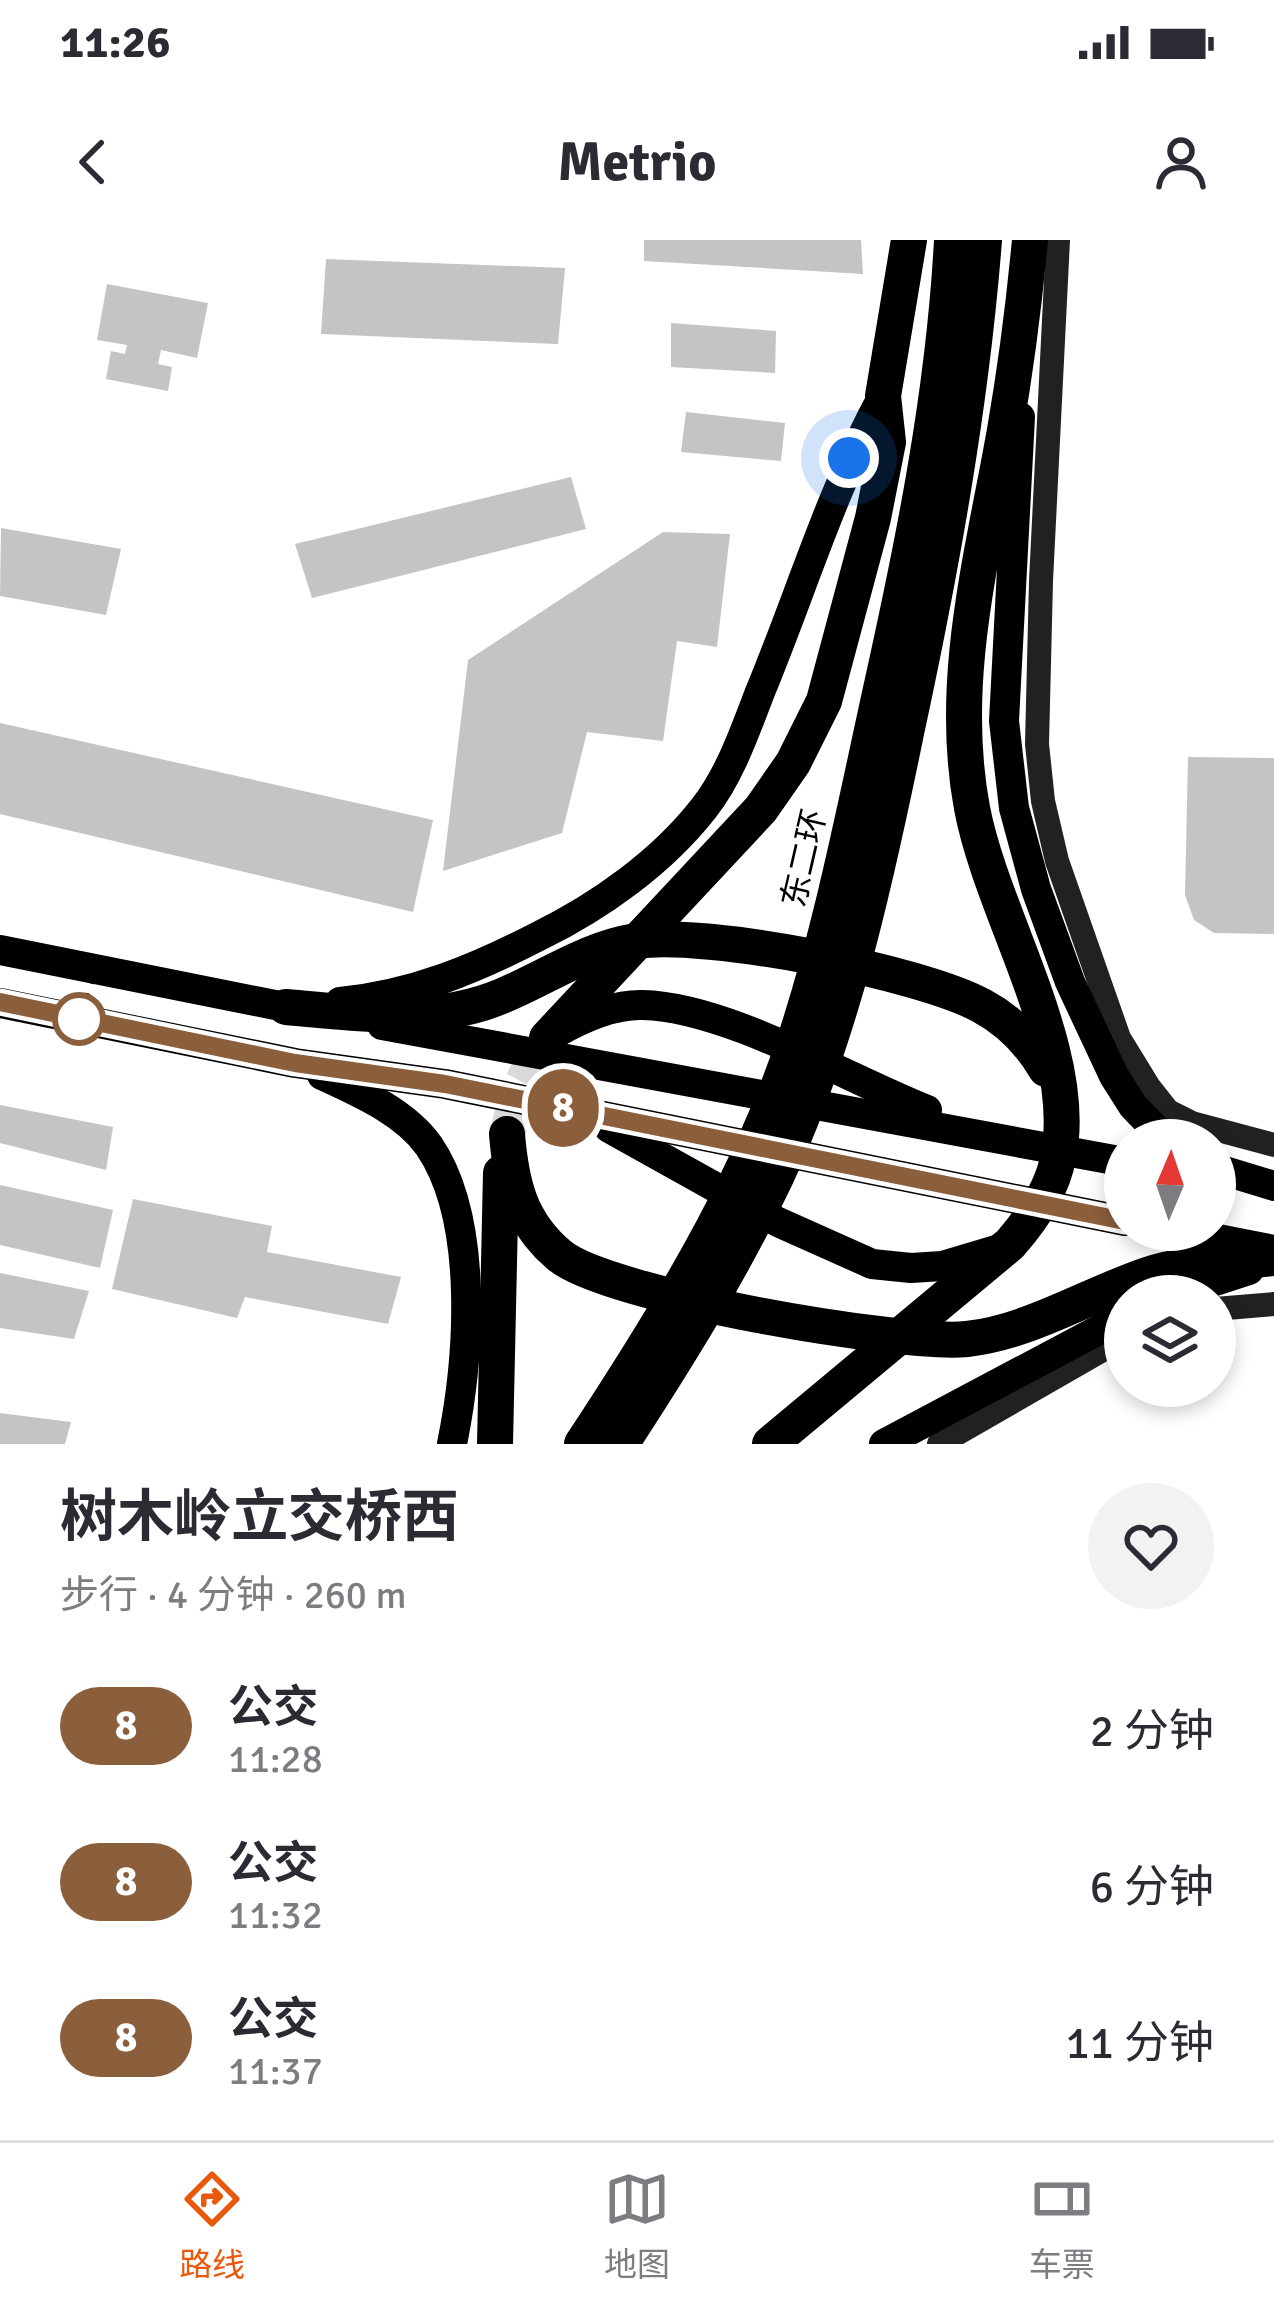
<!DOCTYPE html>
<html lang="zh">
<meta charset="utf-8">
<style>
:root{--surface:#fff;--page:#f2f2f3;--text:#2b2b33;--muted:#7c7c81;--line:#e1e1e2;--accent:#ea580c}
body{margin:0;font-family:Signika,"Noto Sans SC",sans-serif;background:var(--page);color:var(--text);height:100vh;display:flex;flex-direction:column;font-size:45px;white-space:nowrap}
*{box-sizing:border-box;margin:0}
p{font-size:39px;color:var(--muted)}
.icon{flex:none;width:66px;height:66px;fill:none;stroke:currentColor;stroke-width:2;stroke-linecap:round;stroke-linejoin:round}
.map{position:relative;height:1204px;overflow:hidden}
.drawer{display:flex;flex-direction:column;background:var(--surface);flex:1}
.drawer>*{flex:none}
.badge{padding:0 24px;border-radius:39px;font-size:42px;line-height:78px}
.needle{width:78px;rotate:2deg}
.fabs{position:absolute;left:1104px;top:879px;display:grid;gap:24px}
.fabs a{display:grid;place-items:center;width:132px;height:132px;border-radius:50%;background:var(--surface);box-shadow:0 6px 18px #0003;font-size:60px}
.you{position:absolute;width:60px;height:60px;margin:-30px;border:9px solid #fff;border-radius:50%;background:#1a73e8;box-shadow:0 0 0 18px #1a73e833}
.map>.badge{position:absolute;translate:-50% -50%;box-shadow:0 0 0 6px #fff}
.round{display:grid;place-items:center;flex:none;width:126px;height:126px;border-radius:63px;background:var(--page)}
.head{display:flex;align-items:center;justify-content:space-between;height:204px;padding:0 60px}
h1{font-size:57px;font-weight:700;line-height:90px}
ul{padding:0;list-style:none}
li{display:flex;align-items:center;gap:36px;height:156px;padding:0 60px}
li div{flex:1}
li b{display:block;font-size:45px}
li em{font-style:normal}
li .badge{min-width:132px;font-weight:700;text-align:center}
.status{display:flex;justify-content:space-between;align-items:center;height:84px;padding:0 60px;background:var(--surface);direction:ltr}
.status svg{height:33px;fill:currentColor}
header{display:flex;justify-content:space-between;align-items:center;height:156px;padding:0 60px;background:var(--surface);font-size:54px;font-weight:700}
.tab-bar{display:flex;justify-content:space-around;align-items:center;height:168px;border-top:3px solid var(--line);background:var(--surface);font-size:33px;color:var(--muted)}
.tab-bar a{display:grid;justify-items:center;gap:6px}
.tab-bar .current{color:var(--accent)}
.map>svg:first-child{display:block}
.building{fill:#c4c4c4}
.lines{fill:none;stroke-linecap:round;stroke-linejoin:round}
.highway-tunnel{stroke:#d9d9d9;stroke-width:36;stroke-dasharray:36 18;stroke-linecap:butt}
.secondary{stroke:#212121;stroke-width:24}
.primary{stroke:#000;stroke-width:30}
.highway{stroke:#000;stroke-width:36}
.line-casing{stroke:#fff;stroke-width:27}
.line{stroke:#8b5e3c;stroke-width:18}
.walk{stroke:#000;stroke-width:12;stroke-dasharray:0 21.6}
.stop-dot{fill:#fff;stroke:#8b5e3c;stroke-width:6}
.labels{text-anchor:middle;stroke-width:9;stroke-linejoin:round;paint-order:stroke}
.street-label{font-size:33px;fill:#000;stroke:#fff}
</style>
<div class="status"><b>11:26</b><svg viewBox="0 0 49 12"><path d="M0 12V9h3v3zM5 12V6h3v6zM10 12V3h3v9zM15 12V0h3v12zM26 1h20v11H26zM47 4h2v5h-2z"/></svg></div>
<header><svg class="icon" aria-label="back" viewBox="0 0 24 24"><path d="M15 5l-7 7 7 7"/></svg>Metrio<svg class="icon" aria-label="person" viewBox="0 0 24 24"><circle cx="12" cy="8" r="4"/><path d="M4 21q1-7 8-7t8 7"/></svg></header>
<div class="map">
<svg width="1274" height="1204" viewBox="0 0 1274 1204">
<rect width="100%" height="100%" fill="#fff"/>
<g class="building">
<path d="M644,0h217l2,34 -219,-13z"/>
<path d="M326,19l239,9 -7,76 -237,-10z"/>
<path d="M107,44l101,19 -11,55 -36,-8 -3,14 14,3 -4,24 -62,-12 5,-28 14,3 2,-9 -30,-5z"/>
<path d="M671,83l105,8 -1,42 -104,-6z"/>
<path d="M686,172l99,11 -4,38 -100,-9z"/>
<path d="M571,237l15,52 -274,69 -17,-54z"/>
<path d="M1,288l120,21 -15,66 -106,-19z"/>
<path d="M663,292l67,2 -13,113 -40,-6 -14,100 -76,-9 -25,101 -119,38 25,-211z"/>
<path d="M0,483l433,97 -20,92 -413,-98z"/>
<path d="M1188,517l86,1v176l-60,-1 -20,-13 -9,-25z"/>
<path d="M0,865l113,22 -7,43 -106,-27z"/>
<path d="M0,945l113,25 -13,58 -100,-23z"/>
<path d="M133,959l139,27 -5,26 134,25 -13,47 -143,-27 -8,21 -125,-29z"/>
<path d="M0,1033l89,18 -15,48 -74,-11z"/>
<path d="M0,1173l71,9 -6,22h-65z"/>
</g>
<g class="lines">
<path class="highway-tunnel" d="M507,894l14,-49 26,-47"/>
<g class="secondary">
<path d="M1058,0l-17,341 -4,163 6,57 14,60 62,177 30,49 19,24 24,12 82,22"/>
<path d="M1215,1069l59,-5"/>
<path d="M939,1204l186,-107"/>
</g>
<g class="primary">
<path d="M1020,177l-16,304 10,87 22,81 34,93 44,94 19,30 33,34"/>
<path d="M0,710l305,61"/>
<path d="M340,762c73,-7 135,-33 199,-66 61,-30 123,-74 165,-128 26,-33 41,-77 56,-116 41,-99 71,-201 123,-296"/>
<path d="M0,763l295,60 150,21 680,137"/>
<path d="M382,785l743,137"/>
<path d="M556,793c26,-15 57,-29 87,-28 84,2 203,73 284,105"/>
<path d="M322,835c37,17 83,37 107,71 51,75 40,214 23,298"/>
<path d="M609,888l169,94 94,42 39,4 31,-2 57,-17"/>
<path d="M1215,928l59,18"/>
<path d="M1172,990l102,20"/>
<path d="M1169,1056l80,-26"/>
<path d="M884,1204l241,-128"/>
</g>
<g class="highway">
<path d="M286,767c73,6 147,18 216,-11 46,-19 84,-47 134,-55 68,-11 285,31 346,65 28,15 48,36 64,63"/>
<path d="M547,798l214,-229 32,-46 31,-62 49,-183 15,-76 -5,-46 26,-156"/>
<path d="M507,894c4,50 13,88 52,121 46,40 343,91 408,84 63,-7 121,-44 180,-64 40,-14 86,-12 127,-17"/>
<path d="M495,1204l6,-271"/>
<path d="M582,1204c83,-126 164,-257 212,-401 38,-115 61,-236 87,-354 33,-148 63,-297 71,-449"/>
<path d="M621,1204c56,-86 111,-174 155,-267 66,-141 99,-293 130,-444 35,-163 65,-326 78,-493"/>
<path d="M770,1204l240,-200c21,-24 42,-53 48,-86 23,-106 -66,-243 -86,-350 -24,-128 11,-253 33,-378 11,-63 19,-126 25,-190"/>
</g>
</g>
<g class="lines">
<defs>
<path id="line" d="M0,762l295,61 150,21 680,137"/>
</defs>
<use href="#line" class="line-casing"/>
<use href="#line" class="line"/>
<path class="walk" d="M79,779l17,-48c61,12 127,31 188,36 126,10 353,-99 424,-203 23,-35 38,-77 54,-116 30,-76 57,-154 87,-230"/>
</g>
<circle class="stop-dot" cx="79" cy="779" r="24"/>
<g class="labels">
<g class="street-label">
<text transform="translate(803 618) rotate(-77)" y="12">东二环</text>
</g>
</g>
</svg>
<div class="fabs">
<a><svg class="needle" viewBox="-14 -14 28 28"><path d="M0-13l5 13h-10z" fill="#e53935"/><path d="M0 13l5-13h-10z" fill="#7c7c81"/></svg></a>
<a><svg class="icon" aria-label="layers" viewBox="0 0 24 24"><path d="M12 4l9 5-9 5-9-5zM3 14l9 5 9-5"/></svg></a>
</div>
<div class="you" style="left:849px;top:218px"></div>
<b class="badge" style="left:563px;top:868px;background:#8b5e3c;color:#fff">8</b>
</div>
<section class="drawer">
<div class="head"><div><h1>树木岭立交桥西</h1><p>步行 · 4 分钟 · 260 m</p></div><a class="round"><svg class="icon" aria-label="heart" viewBox="0 0 24 24"><path d="M12 20l-8-8c-3-5 5-10 8-4 3-6 11-1 8 4z"/></svg></a></div>
<ul>
<li><span class="badge" style="background:#8b5e3c;color:#fff">8</span><div><b>公交</b><p>11:28</p></div><em>2 分钟</em></li>
<li><span class="badge" style="background:#8b5e3c;color:#fff">8</span><div><b>公交</b><p>11:32</p></div><em>6 分钟</em></li>
<li><span class="badge" style="background:#8b5e3c;color:#fff">8</span><div><b>公交</b><p>11:37</p></div><em>11 分钟</em></li>
</ul>
</section>
<nav class="tab-bar">
<a class="current"><svg class="icon" aria-label="directions" viewBox="0 0 24 24"><path d="M12 3l9 9-9 9-9-9zM9 14v-3h6M13 9l2 2-2 2"/></svg>路线</a>
<a><svg class="icon" aria-label="map" viewBox="0 0 24 24"><path d="M3 6l6-2 6 2 6-2v14l-6 2-6-2-6 2zM9 4v14M15 6v14"/></svg>地图</a>
<a><svg class="icon" aria-label="tickets" viewBox="0 0 24 24"><path d="M3 7h18v10H3zM15 7v10"/></svg>车票</a>
</nav>
